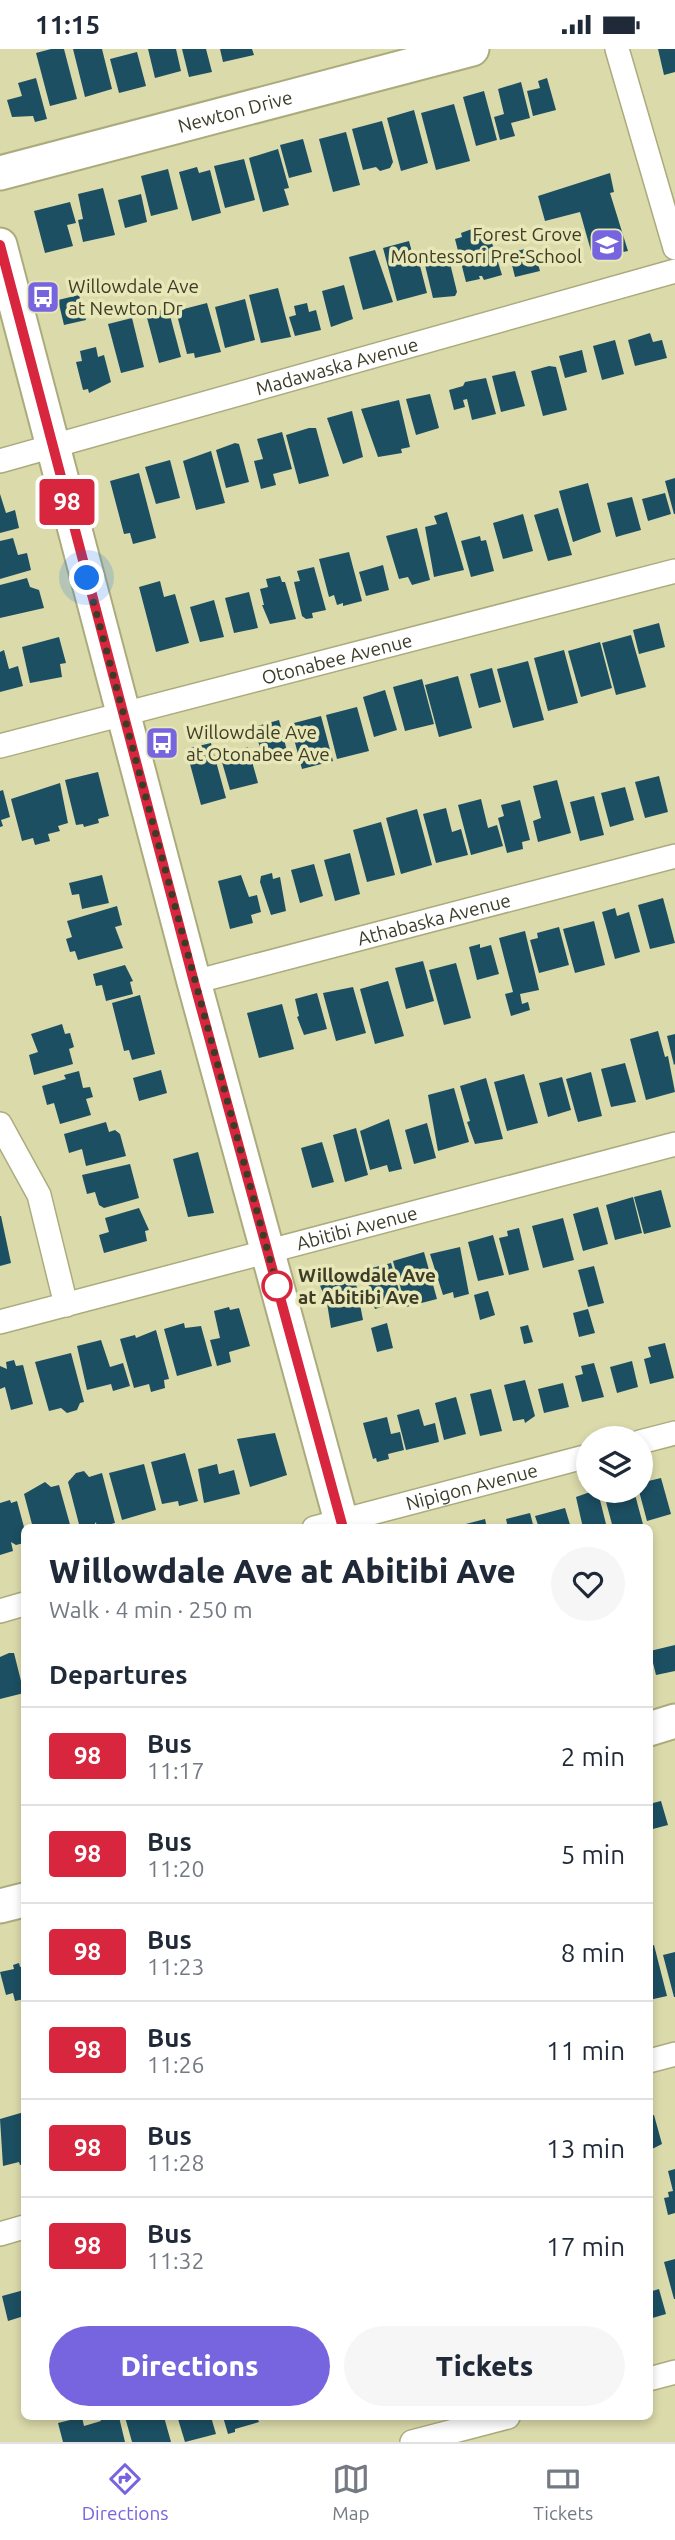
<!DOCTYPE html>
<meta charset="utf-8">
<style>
:root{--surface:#fff;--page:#f6f6f7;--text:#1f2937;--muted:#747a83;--line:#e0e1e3;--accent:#7764df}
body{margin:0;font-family:Ubuntu,sans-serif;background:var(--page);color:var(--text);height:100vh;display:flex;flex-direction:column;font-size:26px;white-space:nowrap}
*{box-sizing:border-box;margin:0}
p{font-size:23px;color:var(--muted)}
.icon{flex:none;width:38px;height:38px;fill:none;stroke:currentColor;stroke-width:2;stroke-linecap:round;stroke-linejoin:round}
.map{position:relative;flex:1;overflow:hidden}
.drawer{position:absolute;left:21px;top:1475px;width:632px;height:896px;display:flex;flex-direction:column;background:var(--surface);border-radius:10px;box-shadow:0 4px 10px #0003}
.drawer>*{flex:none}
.badge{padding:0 14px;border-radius:5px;font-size:24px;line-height:46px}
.buttons{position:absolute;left:576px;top:1377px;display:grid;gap:14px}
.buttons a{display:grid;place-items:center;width:77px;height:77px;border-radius:50%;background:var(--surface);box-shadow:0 4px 10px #0003;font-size:35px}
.you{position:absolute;width:35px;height:35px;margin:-18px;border:5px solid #fff;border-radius:50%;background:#1a73e8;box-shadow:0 0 0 10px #1a73e833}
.map>.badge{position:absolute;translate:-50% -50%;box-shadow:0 0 0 4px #fff}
h2{padding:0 28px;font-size:26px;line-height:63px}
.round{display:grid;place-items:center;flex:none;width:74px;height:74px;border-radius:37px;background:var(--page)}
.headline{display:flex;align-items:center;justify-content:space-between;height:119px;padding:0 28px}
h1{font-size:33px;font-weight:800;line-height:52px}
.button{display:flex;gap:14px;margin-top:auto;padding:14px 28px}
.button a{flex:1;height:80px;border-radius:42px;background:var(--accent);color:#fff;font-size:28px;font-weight:800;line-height:80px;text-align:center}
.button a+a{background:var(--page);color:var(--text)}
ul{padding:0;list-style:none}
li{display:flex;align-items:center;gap:21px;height:98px;padding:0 28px;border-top:2px solid var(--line)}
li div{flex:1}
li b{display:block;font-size:26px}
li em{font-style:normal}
li .badge{min-width:77px;font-weight:700;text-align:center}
.status{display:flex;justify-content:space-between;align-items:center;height:49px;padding:0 35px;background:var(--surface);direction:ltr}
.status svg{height:19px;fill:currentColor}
.menu{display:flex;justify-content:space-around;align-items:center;height:98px;border-top:2px solid var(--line);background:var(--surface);font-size:19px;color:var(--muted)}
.menu a{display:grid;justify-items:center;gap:4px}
.menu .active{color:var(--accent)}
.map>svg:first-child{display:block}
.building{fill:#1c4f62}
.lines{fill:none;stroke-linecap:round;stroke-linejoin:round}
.street-casing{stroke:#acab7d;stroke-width:26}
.secondary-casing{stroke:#acab7d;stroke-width:37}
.street{stroke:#fff;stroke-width:23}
.secondary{stroke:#fff;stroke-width:33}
.line-casing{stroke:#fff;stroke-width:16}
.line{stroke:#d7263d;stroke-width:10}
.walk{stroke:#3c3c29;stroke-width:7;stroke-dasharray:0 12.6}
.stop-dot{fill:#fff;stroke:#d7263d;stroke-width:3.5}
.labels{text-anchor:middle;stroke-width:7;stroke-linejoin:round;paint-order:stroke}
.street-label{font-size:19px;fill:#3c3c29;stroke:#e8e7b7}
.poi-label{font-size:19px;fill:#3c3c29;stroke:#e8e7b7;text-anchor:start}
.stop-label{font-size:19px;font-weight:bold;fill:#3c3c29;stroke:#e8e7b7;text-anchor:start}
</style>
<div class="status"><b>11:15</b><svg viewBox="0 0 49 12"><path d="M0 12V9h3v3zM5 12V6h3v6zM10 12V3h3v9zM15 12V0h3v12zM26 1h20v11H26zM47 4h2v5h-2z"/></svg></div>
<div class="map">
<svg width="675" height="2393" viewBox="0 0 675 2393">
<rect width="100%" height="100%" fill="#dbdaab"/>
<g class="building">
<path d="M51,0h13l13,50 -27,7 -14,-53z"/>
<path d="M73,0h29l10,40 -27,8z"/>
<path d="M148,0h28l5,22 -26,7z"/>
<path d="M182,0h24l6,23 -23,5z"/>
<path d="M220,0h32l2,6 -31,7z"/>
<path d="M658,0h17v23l-11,3z"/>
<path d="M137,3l9,34 -27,7 -9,-34z"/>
<path d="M36,29l11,41 -12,3 -2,-6 -21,1 -5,-17 15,-4 -4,-13z"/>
<path d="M547,29l9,32 -23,6 -6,-25 13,-3 -2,-7z"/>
<path d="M521,33l9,36 -19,5 4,13 -15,4 -6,-23 10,-3 -6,-25z"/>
<path d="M484,42l13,49 -21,6 -13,-49z"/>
<path d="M454,55l16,57 -34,9 -15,-57z"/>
<path d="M414,61l14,53 -27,8 -14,-53z"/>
<path d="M382,72l11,41 -3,6 -10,3 -4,-4 -13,3 -11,-41z"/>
<path d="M346,83l14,53 -27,7 -14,-53z"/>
<path d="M303,90l9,33 -23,6 -9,-33z"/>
<path d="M278,100l11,39 -5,1 5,16 -26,7 -14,-54z"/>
<path d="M244,110l11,41 -30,8 -11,-42z"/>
<path d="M197,118l2,6 11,-3 11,43 -29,8 -13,-49z"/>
<path d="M168,120l10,40 -27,7 -10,-40z"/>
<path d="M610,124l4,19 -4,1 18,58 -35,7 -13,-46 -35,9 -7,-25z"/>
<path d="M103,139l12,47 -32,7 -5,-22 5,-1 -5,-25z"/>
<path d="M141,145l6,28 -22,6 -7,-28z"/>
<path d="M70,153l6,21 -9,2 6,21 -28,7 -11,-42z"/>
<path d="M472,180l2,5 14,-4 14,45 -18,5 -2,-4h-3l1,3 -14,3 -11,-43 7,-2 -1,-4z"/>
<path d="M409,192l6,22 4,-1 8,31 -30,8 -14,-53z"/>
<path d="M533,198l7,24 -25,6 -6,-24z"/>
<path d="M375,201l18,52 -30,8 -14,-53z"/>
<path d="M448,206l9,37 -2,4 -22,2 -9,-37z"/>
<path d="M344,236l9,34 -22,8 -9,-36z"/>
<path d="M278,239l13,49 -30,6 -12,-48z"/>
<path d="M79,246l7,25 -22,5 -6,-25z"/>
<path d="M245,250l10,41 -30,8 -10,-41z"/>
<path d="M207,254l14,49 -26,6 -1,-5 -7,1 -11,-43z"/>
<path d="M307,254l2,9 7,-2 5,20 -26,6 -6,-19 7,-2 -2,-9z"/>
<path d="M168,259l13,49 -22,6 -13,-49z"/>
<path d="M132,269l12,49 -23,6 -13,-49z"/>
<path d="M650,284l3,9 9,-2 5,18 -32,8 -7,-26z"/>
<path d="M615,291l9,34 -22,6 -9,-34z"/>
<path d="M96,298l2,10 6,-2 7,27 -22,11 -1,-4 -5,1 -7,-28 6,-1 -2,-10z"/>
<path d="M582,301l5,22 -22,6 -6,-22z"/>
<path d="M549,317l7,1 11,43 -24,6 -12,-45z"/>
<path d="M515,322l10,35 -24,6 -9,-36z"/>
<path d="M486,329l10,36 -24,6 -5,-21 -4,1 2,7 -11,3 -5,-20 14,-4 2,-4z"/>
<path d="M430,345l9,34 -23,7 -10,-36z"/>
<path d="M399,351l11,47 -9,2 1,4 -24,4 -17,-48z"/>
<path d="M352,362l11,46 -20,7 -16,-46z"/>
<path d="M309,379h7l13,48 -30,8 -13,-49z"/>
<path d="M282,383l10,37 -19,5 3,11 -15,4 -7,-28 9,-2 -6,-20z"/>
<path d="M235,394l4,1 10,38 -23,6 -10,-38z"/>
<path d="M211,402l14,52 -29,7 -13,-49z"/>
<path d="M170,411l10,38 -24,6 -11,-37z"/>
<path d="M139,424l17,65 -23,6 -3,-11 -6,1 -14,-53z"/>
<path d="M675,429v36h-1l-9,-33z"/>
<path d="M588,434l13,49 -28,10 -14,-51z"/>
<path d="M665,444l6,21 -23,7 -6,-22z"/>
<path d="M0,445l6,19 9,-3 4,18 -19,5z"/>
<path d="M632,448l9,33 -25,7 -9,-34z"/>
<path d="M558,459l14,47 -24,6 -14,-46z"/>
<path d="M447,463l17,58 -30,7 -9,-50 12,-3 -3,-8z"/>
<path d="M523,465l10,37 -30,8 -10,-36z"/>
<path d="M417,479l13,52 -18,5 -4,-8 -9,2 -13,-43z"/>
<path d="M480,487l1,5 5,-1 8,31 -23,6 -10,-36z"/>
<path d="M13,489l5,17 9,-2 4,17 -31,9v-38z"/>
<path d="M349,503l13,49 -19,5v-3l-6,2 -3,-10 -5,2 -10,-38z"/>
<path d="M383,516l6,25 -23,6 -7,-24z"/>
<path d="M314,518l12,43 -14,3 1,5 -7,1 -4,-3 -8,-34 6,-1 -3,-10z"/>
<path d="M280,527l2,6h3l11,37 -26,5 -8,-19h2l-4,-16 8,-2 -2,-8z"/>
<path d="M27,529l3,9 9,3 5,18 -44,10v-33z"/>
<path d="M160,532l4,16 11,-3 14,49 -33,9 -17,-65z"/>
<path d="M249,543l9,36 -24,5 -9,-35z"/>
<path d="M214,551l10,37 -24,5 -10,-35z"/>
<path d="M659,574l6,24 -26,7 -6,-24z"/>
<path d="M631,586l15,52 -30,8 -14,-52z"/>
<path d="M59,588l7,26 -6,1 2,13 -32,6 -8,-36z"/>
<path d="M600,593l12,46 -31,9 -13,-46z"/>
<path d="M4,601l5,19 9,-3 5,20 -23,6v-40z"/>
<path d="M564,601l14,53 -30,8 -14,-53z"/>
<path d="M528,612l16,59 -31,8 -16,-59z"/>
<path d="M492,619l9,34 -22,6 -9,-34z"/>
<path d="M458,627l14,52 -33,9 -14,-52z"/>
<path d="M422,630l12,45 -29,7 -12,-44z"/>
<path d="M385,641l12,40 -23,7 -11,-40z"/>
<path d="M357,658l12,44 -32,8 -11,-44z"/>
<path d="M321,667l12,45 -31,8 -12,-45z"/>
<path d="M279,671l8,31 -24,7 -9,-31z"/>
<path d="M211,694l15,55 -25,7 -15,-56z"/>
<path d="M248,698l10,36 -28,7 -10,-35z"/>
<path d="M98,723l11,44 -11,3 1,4 -15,4 -1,-3 -7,1 -11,-45z"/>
<path d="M659,727l9,36 -23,6 -10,-36z"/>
<path d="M557,731l14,53 -33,9 -5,-21 8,-3 -8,-32z"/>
<path d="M60,734l8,40 -10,3 2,5 -12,3 2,7 -15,4 -2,-7 -11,3 -11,-42z"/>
<path d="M625,738l9,33 -24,7 -9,-34z"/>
<path d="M3,741l7,27 -9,3 2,6 -3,1v-36z"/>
<path d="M594,747l10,39 -24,6 -10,-39z"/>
<path d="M481,750l7,29 9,-3 6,21 -32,9 -13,-50z"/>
<path d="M520,751l10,40 -8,2 1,7 -16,4 -9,-35 6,-2 -3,-11z"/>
<path d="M446,759l6,24 9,-3 7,26 -32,8 -13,-49z"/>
<path d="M417,760l15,56 -31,9 -15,-56z"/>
<path d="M381,773l14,53 -28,7 -14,-52z"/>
<path d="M350,804l10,41 -25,7 -11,-41z"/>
<path d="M314,815l9,32 -23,7 -9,-33z"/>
<path d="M272,824l1,6 7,-2 6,34 -15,4 -11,-33 1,-6z"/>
<path d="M102,826l7,28 -27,6 -3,-15 -7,1 -3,-12z"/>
<path d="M241,826l8,22 8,-2 4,17 -10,3 2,8 -23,6 -12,-48z"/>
<path d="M663,849l12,45 -25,6 -12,-44z"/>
<path d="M117,857l5,19 -7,2 8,21 -45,12 -3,-9 -5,1 -4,-13 6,-2 -5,-16z"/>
<path d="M615,859l2,8 12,-4 11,40 -25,7 -13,-47z"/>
<path d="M594,872l11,44 -30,8 -12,-44z"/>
<path d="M559,878l10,38 -30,8 -9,-33 8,-2 -1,-5z"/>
<path d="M525,882l14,59 -19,4 2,10 6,-2 2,8 -19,6 -6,-22 8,-2 -14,-54z"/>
<path d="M480,895v4l11,-3 8,29 -22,6 -8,-33z"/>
<path d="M423,912l11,40 -28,8 -11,-41z"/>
<path d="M456,914l15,55 -27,7 -15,-55z"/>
<path d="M125,916l8,16 -3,1 3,12 -27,7 -4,-16 -6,1 -3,-12z"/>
<path d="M388,932l16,55 -29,8 -15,-55z"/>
<path d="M353,938l13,46 -30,8 -13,-48z"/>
<path d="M317,944l10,36 -23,6 -7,-18 2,-1 -4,-17z"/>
<path d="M140,946l15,59 -23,6 -3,-10 -5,1 -12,-48z"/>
<path d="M282,955l12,45 -35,9 -12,-45z"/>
<path d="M62,975l3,10 5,-1 4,14 -5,2 4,15 -39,11 -5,-20 9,-3 -7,-18z"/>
<path d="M658,982l7,26 3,-1 7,36 -29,8 -16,-61z"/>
<path d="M675,985v30l-1,1 -7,-29z"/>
<path d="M625,1014l11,39 -25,5 -10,-38z"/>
<path d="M161,1021l6,23 -28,8 -6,-23z"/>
<path d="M79,1022l4,17 7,-1 3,10 -7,2 5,16 -31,9 -6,-21 -7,2 -5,-19 24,-7 -2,-4z"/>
<path d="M591,1023l11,44 -24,6 -12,-43z"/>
<path d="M524,1025l14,49 -31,8 -13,-49z"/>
<path d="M562,1028l9,33 -23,7 -9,-34z"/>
<path d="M486,1029l17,61 -28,5 -8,-22 3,-1 -10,-35z"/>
<path d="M454,1039l15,54 -31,9 -10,-56z"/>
<path d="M389,1070l13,50 -13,3 -2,-7 -17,5 -10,-39z"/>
<path d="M106,1073l3,10 6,-2 5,4 6,22 -40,10 -4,-17 -13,4 -5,-19z"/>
<path d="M427,1074l9,35 -22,6 -9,-34z"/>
<path d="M356,1079l12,47 -23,7 -12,-47z"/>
<path d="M322,1093l12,40 -22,6 -11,-40z"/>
<path d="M198,1103l16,61 -26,4 -15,-58z"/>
<path d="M130,1115l9,34 -35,10 -5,-3 -4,-13 -8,2 -5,-19z"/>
<path d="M661,1141l10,37 -27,7 -10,-37z"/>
<path d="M633,1148l9,36 -27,7 -9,-35z"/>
<path d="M598,1158l10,37 -25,7 -10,-37z"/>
<path d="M139,1159l10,22 -4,1 2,10 -43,12 -5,-18 10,-3 -4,-14z"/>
<path d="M1,1167l10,47 -11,3v-50z"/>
<path d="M563,1169l11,42 -31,8 -11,-42z"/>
<path d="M519,1179l10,42 -20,5 -10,-37 9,-2 -1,-5z"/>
<path d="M493,1186l11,40 -26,6 -10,-39z"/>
<path d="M460,1198l9,47 -15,4 -1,-6 -10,3 -13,-41z"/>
<path d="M424,1203l13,47 -31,8 -13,-46z"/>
<path d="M391,1214l11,38 -27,8 -11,-39z"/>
<path d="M594,1217l10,37 -16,4 -10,-37z"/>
<path d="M354,1224l9,47 -32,8 -4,-25 -8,-20z"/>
<path d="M488,1242l7,24 -15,5 -6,-25z"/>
<path d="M229,1258l1,3 9,-2 11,38 -21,6 2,10 -14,4 -7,-26 10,-2 -6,-27z"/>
<path d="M588,1260l7,24 -16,4 -6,-24z"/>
<path d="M184,1274l1,5 16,-2 11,40 -35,10 -13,-47z"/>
<path d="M387,1274l6,25 -16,4 -6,-24z"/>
<path d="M528,1276l5,17 -9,2 -4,-17z"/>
<path d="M156,1281l13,49 -5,1 1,8 -14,4 -2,-8 -15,4 -14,-49 15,-4 1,3z"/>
<path d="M101,1291l9,27 13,-4 7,23 -17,5 -2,-7 -24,6 -10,-44z"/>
<path d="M665,1294l9,35 -24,6 -6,-25 7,-2 -3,-10z"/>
<path d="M71,1304l13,49 -4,1 -3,7 -10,3 -6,-5 -12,3 -14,-49z"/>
<path d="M14,1311l2,6 7,-1 10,39 -22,6 -6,-23 -5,2v-23l7,3 -1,-7z"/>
<path d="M632,1312l6,26 -21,6 -7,-26z"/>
<path d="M594,1314l10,34 -22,5 -7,-26 8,-2 -2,-8z"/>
<path d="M525,1331l10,36 -10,7 -1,-4 -11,2 -9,-36z"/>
<path d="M563,1334l6,24 -25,6 -6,-24z"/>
<path d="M491,1340l11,42 -22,5 -10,-42z"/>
<path d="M456,1348l10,37 -22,6 -9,-37z"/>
<path d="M419,1360l5,17 11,-3 4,19 -33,8 -9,-35z"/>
<path d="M387,1368l4,17 9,-2 4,18 -16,4 1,5 -12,3 -1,-4 -3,1 -10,-36z"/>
<path d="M275,1384l12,42 -37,12 -13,-48z"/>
<path d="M185,1404l13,48 -19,5 -1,-5 -16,3 -11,-42z"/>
<path d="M144,1415l12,46 -34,10 -13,-47z"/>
<path d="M217,1415l2,10 15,-4 6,24 -36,9 -6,-34z"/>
<path d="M84,1422l5,6 13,-4 13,50 -18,5 -1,-6 -4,6h-12l-12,-46 8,-9z"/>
<path d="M661,1429l10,36 -24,7 -8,-30 1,-8z"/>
<path d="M45,1433l6,5 8,-2 12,43h-38l-9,-34z"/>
<path d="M593,1442l5,1 9,36h-24l-7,-31z"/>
<path d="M621,1442h13l10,37h-31l-8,-30z"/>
<path d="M10,1451l1,3 6,-2 7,26v16l-8,2 -5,-3 2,9 -13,4v-52z"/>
<path d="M565,1459l6,20h-32l-4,-12z"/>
<path d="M530,1464l4,15h-26l-2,-9z"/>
<path d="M485,1470l2,9h-24l-1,-3z"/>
<path d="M675,1596v26l-19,4 -6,-24z"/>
<path d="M9,1604h5l10,40 -24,6v-42z"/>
<path d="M661,1752l7,24 -19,5v-26z"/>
<path d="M654,1896l13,51 -18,4v-54z"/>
<path d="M675,1903v45h-1l-11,-42z"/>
<path d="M19,1914l1,4 4,-1v33l-9,2 -2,-8 -7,2 -6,-23 14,-3 -1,-4z"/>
<path d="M24,2063v52l-4,1 -1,-3 -16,4 -3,-47z"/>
<path d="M654,2066l8,29 -10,5 -3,-2v-30z"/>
<path d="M675,2120v44l-7,2 -4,-17 5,-1 -1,-5 5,-1 -5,-20z"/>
<path d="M675,2210v40h-1l-10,-37z"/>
<path d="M659,2240l7,25 -17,5v-27z"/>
<path d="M24,2241v26l-16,5 -6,-25z"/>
<path d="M82,2368l2,9 17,-5 -2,-4h20l6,25h-62l-5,-19z"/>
<path d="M125,2368h39l7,25h-39z"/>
<path d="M182,2368h29l5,17 -31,8 -7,-23z"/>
<path d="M223,2368h34l2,5 -24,7v3l-7,2z"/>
</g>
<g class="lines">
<defs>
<g id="street">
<path d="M617,0l58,199"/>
<path id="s1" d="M0,412l675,-190"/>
<path id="s2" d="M0,697l675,-175"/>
<path id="s3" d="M194,933l481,-126"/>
<path d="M0,1075l39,71 27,110"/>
<path id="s4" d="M0,1273l675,-178"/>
<path d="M640,1393l35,-9"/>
<path id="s5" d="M314,1479l274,-72"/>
<path d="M0,1562l24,-7"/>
<path d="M649,2012l26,-7"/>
<path d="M0,2185l24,-7"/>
<path d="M649,2330l26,-7"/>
<path d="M412,2393l96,-25"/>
</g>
<g id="secondary">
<path id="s6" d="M0,124l472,-124"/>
<path d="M0,196l194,737 149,546"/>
<path d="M649,1680l26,-8"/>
<path d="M0,1857l24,-6"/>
</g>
</defs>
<use href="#street" class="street-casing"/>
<use href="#secondary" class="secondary-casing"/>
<use href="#street" class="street"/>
<use href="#secondary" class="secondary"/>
</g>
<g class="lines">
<defs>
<path id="line" d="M0,196l194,737 149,546"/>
</defs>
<use href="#line" class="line-casing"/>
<use href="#line" class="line"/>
<path class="walk" d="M87,529l190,708"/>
</g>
<defs>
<symbol id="school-square" viewBox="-11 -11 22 22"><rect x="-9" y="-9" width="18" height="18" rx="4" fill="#7764df" stroke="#e8e7b7"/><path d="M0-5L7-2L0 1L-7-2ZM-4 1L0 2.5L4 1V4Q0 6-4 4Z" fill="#fff"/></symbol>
<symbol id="bus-square" viewBox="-11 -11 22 22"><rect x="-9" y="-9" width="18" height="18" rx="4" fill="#7764df" stroke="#e8e7b7"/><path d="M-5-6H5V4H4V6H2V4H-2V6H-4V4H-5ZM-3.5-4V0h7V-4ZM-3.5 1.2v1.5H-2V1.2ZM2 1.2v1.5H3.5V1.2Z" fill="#fff"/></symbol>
</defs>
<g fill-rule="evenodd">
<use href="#school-square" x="588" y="177" width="38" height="38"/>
<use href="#bus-square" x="24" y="229" width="38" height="38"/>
<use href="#bus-square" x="143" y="675" width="38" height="38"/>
</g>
<circle class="stop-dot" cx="277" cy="1237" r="14"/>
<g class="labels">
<g class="street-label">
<text dy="7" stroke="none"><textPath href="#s6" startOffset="243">Newton Drive</textPath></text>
<text dy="7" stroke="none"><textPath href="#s1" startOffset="350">Madawaska Avenue</textPath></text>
<text dy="7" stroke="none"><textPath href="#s2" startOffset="348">Otonabee Avenue</textPath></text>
<text dy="7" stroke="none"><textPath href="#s3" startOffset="248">Athabaska Avenue</textPath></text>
<text dy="7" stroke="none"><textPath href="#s4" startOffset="369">Abitibi Avenue</textPath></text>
<text dy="7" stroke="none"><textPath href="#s5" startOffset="163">Nipigon Avenue</textPath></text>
</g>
<g class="poi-label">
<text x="582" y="192" text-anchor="end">Forest Grove<tspan x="582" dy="22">Montessori Pre-School</tspan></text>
<text x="68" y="244">Willowdale Ave<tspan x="68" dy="22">at Newton Dr</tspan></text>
<text x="186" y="690">Willowdale Ave<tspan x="186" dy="22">at Otonabee Ave</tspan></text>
</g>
<g class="stop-label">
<text x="298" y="1233">Willowdale Ave<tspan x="298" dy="22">at Abitibi Ave</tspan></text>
</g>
</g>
</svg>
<div class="buttons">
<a><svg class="icon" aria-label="layers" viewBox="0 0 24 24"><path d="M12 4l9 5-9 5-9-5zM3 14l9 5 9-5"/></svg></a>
</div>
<div class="you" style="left:87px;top:529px"></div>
<b class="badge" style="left:67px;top:453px;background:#d7263d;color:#fff">98</b>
<section class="drawer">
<div class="headline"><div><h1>Willowdale Ave at Abitibi Ave</h1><p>Walk · 4 min · 250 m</p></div><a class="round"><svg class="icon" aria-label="heart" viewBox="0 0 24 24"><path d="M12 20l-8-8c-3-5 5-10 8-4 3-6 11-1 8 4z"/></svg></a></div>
<h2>Departures</h2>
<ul>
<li><span class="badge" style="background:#d7263d;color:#fff">98</span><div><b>Bus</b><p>11:17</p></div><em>2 min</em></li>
<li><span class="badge" style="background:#d7263d;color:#fff">98</span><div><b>Bus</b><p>11:20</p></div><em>5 min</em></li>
<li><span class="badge" style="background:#d7263d;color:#fff">98</span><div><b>Bus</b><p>11:23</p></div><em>8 min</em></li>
<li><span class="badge" style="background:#d7263d;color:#fff">98</span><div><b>Bus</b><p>11:26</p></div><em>11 min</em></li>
<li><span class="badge" style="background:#d7263d;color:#fff">98</span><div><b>Bus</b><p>11:28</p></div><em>13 min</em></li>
<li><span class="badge" style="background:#d7263d;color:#fff">98</span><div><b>Bus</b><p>11:32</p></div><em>17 min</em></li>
</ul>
<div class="button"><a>Directions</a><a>Tickets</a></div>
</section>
</div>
<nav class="menu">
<a class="active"><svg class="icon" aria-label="directions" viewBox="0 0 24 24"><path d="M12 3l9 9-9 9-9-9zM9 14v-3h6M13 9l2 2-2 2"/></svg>Directions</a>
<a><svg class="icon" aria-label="map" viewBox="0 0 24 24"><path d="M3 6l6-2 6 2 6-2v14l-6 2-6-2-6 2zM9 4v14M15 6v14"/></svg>Map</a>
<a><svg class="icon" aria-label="tickets" viewBox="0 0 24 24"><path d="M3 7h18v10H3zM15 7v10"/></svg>Tickets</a>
</nav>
